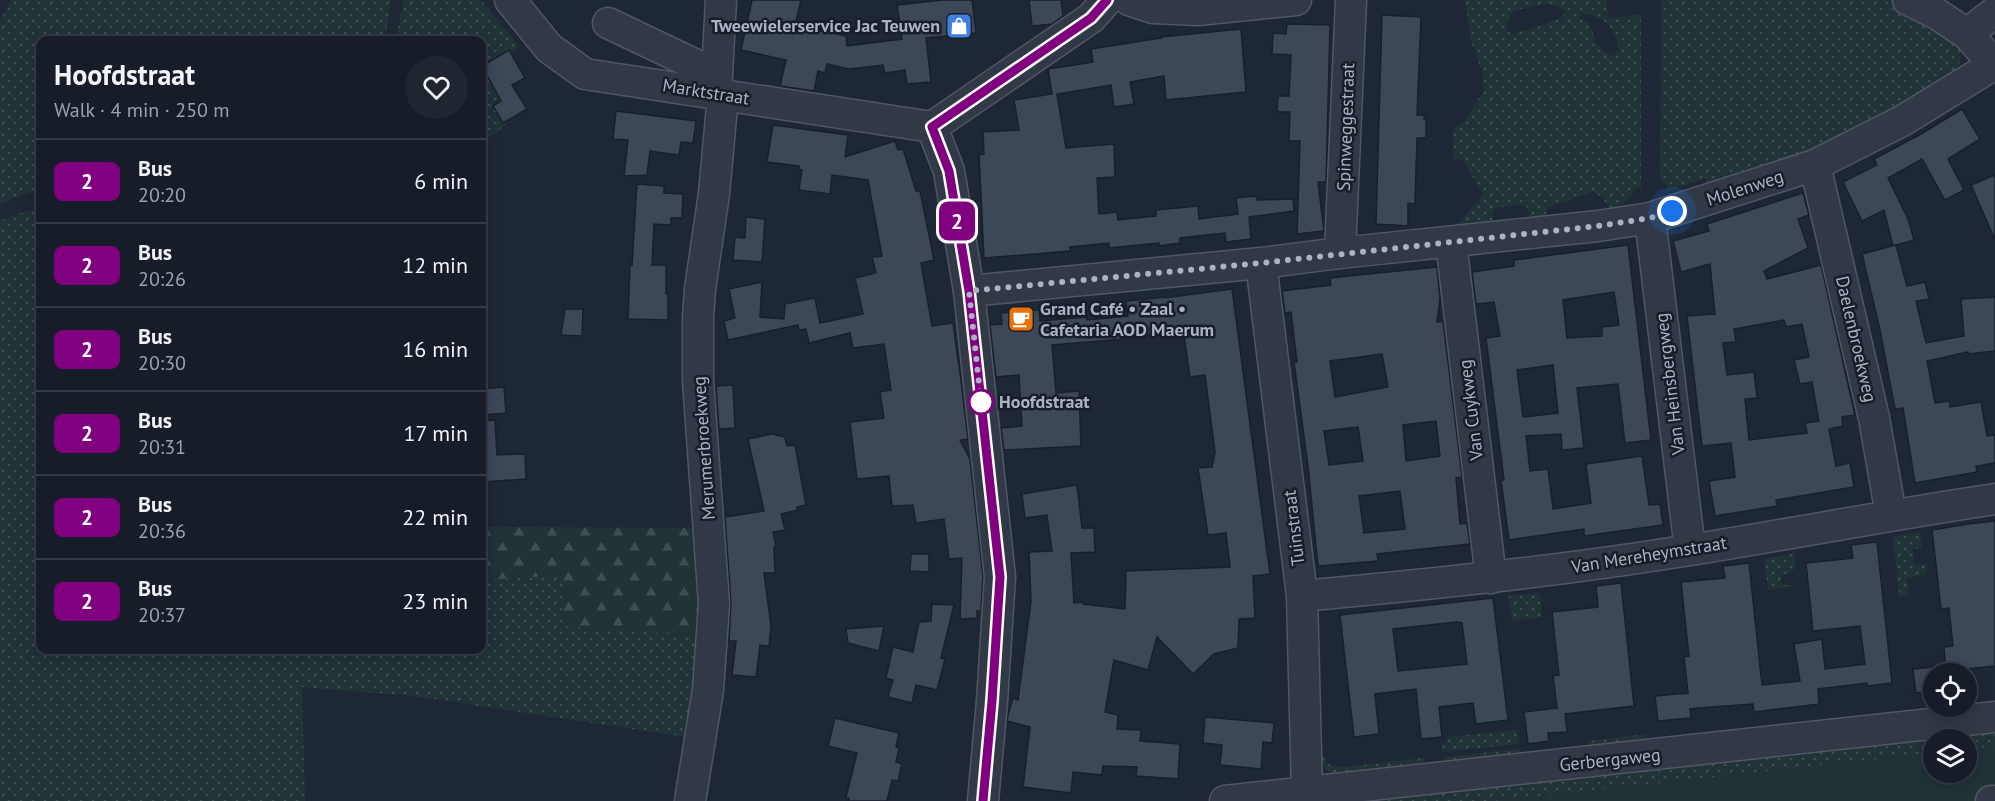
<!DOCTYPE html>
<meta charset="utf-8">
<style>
:root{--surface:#161d28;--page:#1f2630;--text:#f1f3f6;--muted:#9ea2a8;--line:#353b45}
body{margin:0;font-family:"PT Sans",sans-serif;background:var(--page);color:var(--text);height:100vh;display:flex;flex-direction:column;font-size:22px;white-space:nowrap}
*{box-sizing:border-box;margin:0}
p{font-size:20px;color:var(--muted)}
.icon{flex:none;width:33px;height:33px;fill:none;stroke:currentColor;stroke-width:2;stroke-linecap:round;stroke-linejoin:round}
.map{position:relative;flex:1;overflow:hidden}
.drawer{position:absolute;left:36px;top:36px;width:450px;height:618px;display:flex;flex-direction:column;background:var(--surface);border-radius:12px;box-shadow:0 3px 15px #0003,0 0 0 2px var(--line)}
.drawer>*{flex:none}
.badge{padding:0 12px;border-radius:9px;font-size:21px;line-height:39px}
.tools{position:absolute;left:1923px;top:663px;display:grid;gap:12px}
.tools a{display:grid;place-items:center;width:54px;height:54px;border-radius:50%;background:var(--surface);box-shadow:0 3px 15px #0003,0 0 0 2px var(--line);font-size:30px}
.you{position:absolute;width:30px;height:30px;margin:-15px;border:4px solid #fff;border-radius:50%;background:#1a73e8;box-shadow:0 0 0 9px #1a73e833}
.map>.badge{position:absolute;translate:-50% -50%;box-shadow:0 0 0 3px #fff}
.round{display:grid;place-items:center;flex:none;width:63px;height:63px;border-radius:32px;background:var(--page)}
.overview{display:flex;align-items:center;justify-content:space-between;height:102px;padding:0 18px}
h1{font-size:28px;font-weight:700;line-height:45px}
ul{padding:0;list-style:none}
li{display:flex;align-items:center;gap:18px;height:84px;padding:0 18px;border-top:2px solid var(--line)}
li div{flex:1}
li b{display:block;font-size:22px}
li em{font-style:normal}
li .badge{min-width:66px;font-weight:700;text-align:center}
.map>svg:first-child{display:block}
.green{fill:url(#green-dots);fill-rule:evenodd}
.forest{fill:url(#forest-firs)}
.pitch{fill:#203336}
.building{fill:#3c4758;stroke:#19202c;stroke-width:1.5;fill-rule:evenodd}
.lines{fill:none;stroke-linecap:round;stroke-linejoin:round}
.minor-casing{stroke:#4f5664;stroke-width:33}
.minor{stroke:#313946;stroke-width:30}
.line-casing{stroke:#fff;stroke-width:14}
.line{stroke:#800080;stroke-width:9}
.walk{stroke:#abb3c3;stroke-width:6;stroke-dasharray:0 10.8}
.stop-dot{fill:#fff;stroke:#800080;stroke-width:3}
.labels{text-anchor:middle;stroke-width:5;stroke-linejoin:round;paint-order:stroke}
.poi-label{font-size:18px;font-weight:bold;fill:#abb3c3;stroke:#171e2a;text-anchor:end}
.street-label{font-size:18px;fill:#abb3c3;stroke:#171e2a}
.stop-label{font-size:18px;font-weight:bold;fill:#abb3c3;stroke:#171e2a;text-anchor:start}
</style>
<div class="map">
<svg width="1995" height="801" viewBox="0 0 1995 801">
<defs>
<pattern id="green-dots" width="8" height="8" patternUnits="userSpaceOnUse" patternTransform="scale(1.5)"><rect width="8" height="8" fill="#203336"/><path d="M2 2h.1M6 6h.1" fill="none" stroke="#3e4e51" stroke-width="1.8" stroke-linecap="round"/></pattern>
<pattern id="forest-firs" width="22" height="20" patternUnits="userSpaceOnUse" patternTransform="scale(1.5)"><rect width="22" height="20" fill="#203336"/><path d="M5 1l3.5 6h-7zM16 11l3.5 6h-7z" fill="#3e4e51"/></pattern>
</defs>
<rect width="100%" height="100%" fill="#1e2735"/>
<g class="green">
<path d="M11,0h380l-6,40h-345v151l-17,3 -23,10v-184z"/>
<path d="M403,0h78l38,46 -18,17 1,41 4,21 -24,18v-103h-86z"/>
<path d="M1465,0h142l1,18 33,-3v173h-5c-6,14 -13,17 -27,20l-7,-11 -9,-5 -44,15 -3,5v4l-17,2 -2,-11 -10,-2 -22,3 -3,4 1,10 -36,3 26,-30 -20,-35 -11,-2 1,-29 13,-9 5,-10 10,-14 3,-8 -3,-19 -10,-28zM1549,4l8,2 7,5 -1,6 -32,12 -19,5 -5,-3c-2,-7 3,-15 8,-21zM1582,13c25,5 31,13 37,36l-5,7c-15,-2 -20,-19 -24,-32l-11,-6z"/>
<path d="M1661,0h231c15,8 64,35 68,51 3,11 -4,18 -10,25 -26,15 -51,31 -76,45 -54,28 -110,49 -168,68v-11l-37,12 -9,-12z"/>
<path d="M40,207v443h442v-70l82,-5 139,61 -10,102 -280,-42 -111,-9 3,114h-305v-581z"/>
<path d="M1920,532l2,16 -9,1 1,16 12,-2 1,8 -2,4 -18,3 2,17 -10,1 -6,-59z"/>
<path d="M1794,553l2,14 -6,6 -9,2 1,10h9v2l-23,3 -3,-31z"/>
<path d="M1539,593l3,24 -30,4 -3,-25z"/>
<path d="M1995,728v63l-90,10h-549zM1934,740h32v32h-32z"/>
<path d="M1517,730l2,14 -76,8 -1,-9 5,-1v-5z"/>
<path d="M1645,734l1,8 -57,6 -1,-7z"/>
<path d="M1520,749l1,7 -76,8 -1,-7z"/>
<path d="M1320,751l4,4 3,8 3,2 13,2 81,-9v8l-88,9c-13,-4 -15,-12 -16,-24z"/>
</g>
<path class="forest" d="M482,527l210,1 11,108 -139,-10 -1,-51 -81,5z"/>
<path class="pitch" d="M1995,746v55h-503l441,-48 1,19h32l1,-23z"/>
<g class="building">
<path d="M752,0h49l-6,25 51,11 1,10 55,-7 -5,-34 46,-5h29l4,33 -50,5 5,44 -24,2 -2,-14 -20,3 -2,-8 -34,4 -22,-5 -2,9 -7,-2 -4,20 -34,-5 6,-26 -45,-10z"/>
<path d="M1029,0h32l2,16 -11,8 -20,2z"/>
<path d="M1382,15l39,2 -4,98h7v4h2v19h-9l-2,66 -7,-1v23l-32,-2z"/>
<path d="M1287,24l43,1 -4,157h-8l6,49 -27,3 3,-93h-11l1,-29h-13l1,-16h11l2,-41 -19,-1 1,-21 13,1z"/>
<path d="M1241,29l5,63 -80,8 -2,-24 -34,6 4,22 -20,3 -3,-22 -54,9 9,54 48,-4 1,33 -18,1 2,36 18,-2 1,8 38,-4v-6l42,-4 1,13 39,-5 -2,-16 20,-2 1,4 36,-1 1,12 -45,6 2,22 -25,3 -1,-9 -45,5v5l-21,3v-3l-50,5v-5l-39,4v4l-86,7 -5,-103 5,-1 -1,-22 36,-2 -5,-30 38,-6 -4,-25 45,-7 -2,-13 70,-11 -1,-1z"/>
<path d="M509,50l16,28 -13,7 15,24 -24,14 -10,-17 8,-5 -19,-35z"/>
<path d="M1962,109l18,30 -32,20 16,31 -19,10 -23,-41 -34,19 20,41 6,21 -21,6 -9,-36 -22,11 -19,-39 34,-17 -3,-6 47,-25z"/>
<path d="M616,111l80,10 -3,22 -12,-1 -2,13 -29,-4 -3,24 -23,1 4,-36 -15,-1z"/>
<path d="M773,125l75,10 -3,22 50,-16 3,9 5,-1 13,42h4l14,69 -13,3 11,63 21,-3 8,58 7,58 -8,1 10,19 13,118 -2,34h-4v7l-17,1 2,-61 -13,1 -5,-40 -28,4 -3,-18 -21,1 -3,-30 -32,3 -7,-57 34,-4 -4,-26 11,-2 -7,-46 -31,4 -3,-15 -41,10 -3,-14 -7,1 -1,-5 -70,15 -4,-19 11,-3 -6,-29 33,-7 -2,35 24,2 1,-15 30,-6 5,25 43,-9 -8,-36 21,-5 -4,-16 10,-1 -14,-76 -36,-5 -2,19 -31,-4 3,-20 -3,-1v-3l-32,-4z"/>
<path d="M1995,175v65l-24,-55z"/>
<path d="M637,184l27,2v7l19,1 -1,24h-11v7l-17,-1 -2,41h14v29h2v26l-40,-1 2,-55 2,1z"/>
<path d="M1803,193l6,22 -11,4 10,29 -44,23 3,8 54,-14 34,150 -13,2 1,9 -14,3 7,37 14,-3 4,24 -78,13 1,6 -62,10 -6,-35 26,-4 -4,-34 -29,3 -15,-130 28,-2 -5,-50 -29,8 -8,-31 36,-10 -2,-7zM1784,320l2,7 16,-3 7,33 -15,3 6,24 12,-2 7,39 -14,2 2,10 -58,7 -4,-41 12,-1 -3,-26 -27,3 -4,-32 13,-1 -2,-13z"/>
<path d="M746,217l19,2 -3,43 -29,-2 2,-23 10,1z"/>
<path d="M1628,245l23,195 -26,3 -7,-59 -41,4 7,60 -22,2 -1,-16 -35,2 4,35 18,-2 5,40 38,-6 -5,-39 56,-8 7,49 11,-1 3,21 -79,11v-7l-75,11 -8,-60h3l-18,-142 14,-2 -6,-34 -18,2 -4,-32 42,-6v-6zM1614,292l5,33 -17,2v9l-35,2 -4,-38zM1553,365l5,48 -35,4 -6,-47z"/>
<path d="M1896,245l11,41 18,-4 4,17 -13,2 10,42 38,-7 -3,-37 34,-2v54l-27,3v-2l-41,9 8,42 14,-2 1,6 31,-5 6,34 8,-1v28l-19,3 1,6 -62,11 -12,-75 -8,1 -15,-79 -18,-76z"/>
<path d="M1437,267l3,32 -3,23 6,-1 19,156 -6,1 4,46 7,-1 3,21 -93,10 1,7 -60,5 -10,-100 -14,-104h3l-6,-50 -6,1 -3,-22 49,-6 -1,-7zM1382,354l6,33 -53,10 -5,-36zM1436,421l4,35 -34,5 -3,-36zM1358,427l5,34 -34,4 -5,-34zM1400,491l5,38 -41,4 -5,-37z"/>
<path d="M1232,289l38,285 -17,2 2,42 -16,1 -1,29 -24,6 -21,20 -36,-37 -9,33 -34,-10 -9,52 13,3 -1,14 24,1 -1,11 40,3 -2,35 -42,-3 1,-9 -34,-1 -1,9 -29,-3 -2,21 -48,-6 7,-60 -23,-6 1,-6 5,-17 5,2 13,-99 -2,-49 23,-1 -5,-36 -22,3 -3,-24 55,-9 5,43h12l1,24 -24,1 3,50 9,-1v2l42,5 1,-38 104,-4 -4,-34 -18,2 -10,-67 14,-1 3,-15 -10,-77 -15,2 -6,-42 -10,1v-5l-49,8 -73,6 4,48 23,-2 2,55 -77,4 -3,-22 21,-2 -3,-51 -23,2 -6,-52 12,-1 -1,-11 38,-3 1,11 47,-4v3l41,-4 -2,-15 39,-4v1z"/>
<path d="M565,309h18l-1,27 -21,-1z"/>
<path d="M733,385l2,43 -16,1 -3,-43z"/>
<path d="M504,387l2,26 -24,2v-26z"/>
<path d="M495,420l2,35 28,-1 1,25 -44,3v-61z"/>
<path d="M772,434l13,3 2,9 8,-1 11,60 -9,2 1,3 -17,4 4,16 -12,2 3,15h-2l1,26h-11l7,53 -2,20 -9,-1 -4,32 -24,-2 4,-34h-7l2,-38 -6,-86 39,-6 -16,-72z"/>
<path d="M1995,521v145l-29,3 1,5h-21l-2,-27 9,-1 -4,-38 -8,1 -9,-79 36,-6z"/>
<path d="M1877,542l15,141 -25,3v-3l-49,6 1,15 -65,8 -1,-8 -55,4 -8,1 1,9 -33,3 -3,-25 33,-3 -4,-36 5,-1 -8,-74 44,-4 -2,-12 26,-3 13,122 38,-4 -6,-37 28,-5 3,30 40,-5 -5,-38 -47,5 -7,-68 47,-5 -2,-13z"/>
<path d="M911,554h18v18l-19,-1z"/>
<path d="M1621,583l13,123 -69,8 2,18 -19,1 1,8 -21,3 -4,-32 33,-4 -4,-32 6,-1 -7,-63 46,-5 -2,-21z"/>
<path d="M1493,598l15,122 -32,4 -3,-21 -34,4 3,30 -21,2 -5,-50 -41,5 4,40 -25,3 -14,-122zM1457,622l5,1 5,41 -69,7 -5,-42z"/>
<path d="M932,604l22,1 -13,53 4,1 -8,31 -21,-5 -4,18 -24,-6 5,-17 -7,-2 7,-31 20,5 6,-30 12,-1z"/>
<path d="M884,626l-5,25 -31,-8 -2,-14z"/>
<path d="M1934,667v24l-18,2 -3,-24z"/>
<path d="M1205,717l69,6 -2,20 -9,-1 -2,27 -41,-4 2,-20 -19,-2z"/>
<path d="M835,718l64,15 -3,14 3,1 -3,14 6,2 -4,17 -6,-1 -5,21h-39l1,-3 -3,-1 11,-44 -29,-7z"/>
</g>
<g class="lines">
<defs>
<g id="minor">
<path d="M510,0l39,48 36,26 347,53"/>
<path d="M1129,0l24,8 45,2 98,-10"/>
<path d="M1908,0l29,14 30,20 28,31"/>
<path d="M608,23l109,52"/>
<path d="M1967,34l28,-22"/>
<path d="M716,93l5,-93"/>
<path d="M932,127l17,44 20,120 31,286 -8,124 -9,100"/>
<path d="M932,127l159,-109 16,-18"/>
<path d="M1815,165l59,253 17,97"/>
<path d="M1650,218l40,332"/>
<path d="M1451,242l40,336"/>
<path d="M1340,253l11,-253"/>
<path d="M1261,263l41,333 5,197"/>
<path d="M969,291l292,-28 79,-10 258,-27 52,-8 165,-53 87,-44 93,-57"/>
<path d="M1302,596c130,-12 259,-25 388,-46 102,-16 203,-36 305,-51"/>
<path d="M690,801l18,-111 6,-86 -16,-223v-63l2,-29 14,-95 9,-99"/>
<path d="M1225,801l770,-84"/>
<path d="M1991,801h4"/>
</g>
</defs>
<use href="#minor" class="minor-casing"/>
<use href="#minor" class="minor"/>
</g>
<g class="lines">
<defs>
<path id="line" d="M983,801l9,-100 8,-124 -31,-286 -20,-120 -17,-44 159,-109 16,-18"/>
</defs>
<use href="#line" class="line-casing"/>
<use href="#line" class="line"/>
<path class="walk" d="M981,402l-12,-111 292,-28 337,-37 52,-8 22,-7"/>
</g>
<defs>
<symbol id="shop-square" viewBox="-11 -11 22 22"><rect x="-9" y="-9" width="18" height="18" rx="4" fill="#3f7fe0" stroke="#171e2a"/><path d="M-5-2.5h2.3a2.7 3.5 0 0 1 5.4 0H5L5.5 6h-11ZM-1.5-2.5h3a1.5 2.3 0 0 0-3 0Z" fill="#fff"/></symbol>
<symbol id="cafe-square" viewBox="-11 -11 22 22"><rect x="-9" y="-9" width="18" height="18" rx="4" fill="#e8710a" stroke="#171e2a"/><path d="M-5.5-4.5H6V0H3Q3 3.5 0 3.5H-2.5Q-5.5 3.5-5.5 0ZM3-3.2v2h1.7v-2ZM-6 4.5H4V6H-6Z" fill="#fff"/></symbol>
</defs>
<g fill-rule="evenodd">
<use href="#shop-square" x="944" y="11" width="30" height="30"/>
<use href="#cafe-square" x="1006" y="304" width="30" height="30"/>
</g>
<circle class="stop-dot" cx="981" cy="402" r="12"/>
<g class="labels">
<g class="poi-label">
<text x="940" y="32">Tweewielerservice Jac Teuwen</text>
<text x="1040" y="315" text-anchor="start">Grand Café • Zaal •<tspan x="1040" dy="21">Cafetaria AOD Maerum</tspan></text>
</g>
<g class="street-label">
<text transform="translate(706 92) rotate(9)" y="6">Marktstraat</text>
<text transform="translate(1346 127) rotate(-88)" y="6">Spinweggestraat</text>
<text transform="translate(1745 188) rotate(-18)" y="6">Molenweg</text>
<text transform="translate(1856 339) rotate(77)" y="6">Daelenbroekweg</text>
<text transform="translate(1670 384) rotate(-97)" y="6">Van Heinsbergweg</text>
<text transform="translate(1471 410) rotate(-97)" y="6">Van Cuykweg</text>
<text transform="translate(704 448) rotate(-94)" y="6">Merumerbroekweg</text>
<text transform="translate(1294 528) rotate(-97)" y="6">Tuinstraat</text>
<text transform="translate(1649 555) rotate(-9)" y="6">Van Mereheymstraat</text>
<text transform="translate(1610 760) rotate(-6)" y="6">Gerbergaweg</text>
</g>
<g class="stop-label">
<text x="999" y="408">Hoofdstraat</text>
</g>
</g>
</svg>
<div class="tools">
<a><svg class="icon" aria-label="locate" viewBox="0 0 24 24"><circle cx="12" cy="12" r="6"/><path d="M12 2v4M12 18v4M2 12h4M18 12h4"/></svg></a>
<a><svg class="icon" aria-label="layers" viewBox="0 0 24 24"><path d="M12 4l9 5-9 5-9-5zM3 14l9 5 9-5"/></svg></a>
</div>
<div class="you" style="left:1672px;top:211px"></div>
<b class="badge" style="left:957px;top:221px;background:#800080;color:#fff">2</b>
<section class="drawer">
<div class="overview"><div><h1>Hoofdstraat</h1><p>Walk · 4 min · 250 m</p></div><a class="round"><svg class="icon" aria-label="heart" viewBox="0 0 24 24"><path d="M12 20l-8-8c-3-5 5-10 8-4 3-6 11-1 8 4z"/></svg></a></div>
<ul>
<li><span class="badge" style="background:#800080;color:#fff">2</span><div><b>Bus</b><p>20:20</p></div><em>6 min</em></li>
<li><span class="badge" style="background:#800080;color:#fff">2</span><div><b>Bus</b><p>20:26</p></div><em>12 min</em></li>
<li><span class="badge" style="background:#800080;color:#fff">2</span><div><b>Bus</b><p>20:30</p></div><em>16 min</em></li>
<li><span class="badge" style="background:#800080;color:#fff">2</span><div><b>Bus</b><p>20:31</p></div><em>17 min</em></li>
<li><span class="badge" style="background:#800080;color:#fff">2</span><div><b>Bus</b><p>20:36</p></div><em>22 min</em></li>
<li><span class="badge" style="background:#800080;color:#fff">2</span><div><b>Bus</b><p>20:37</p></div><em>23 min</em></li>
</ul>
</section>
</div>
